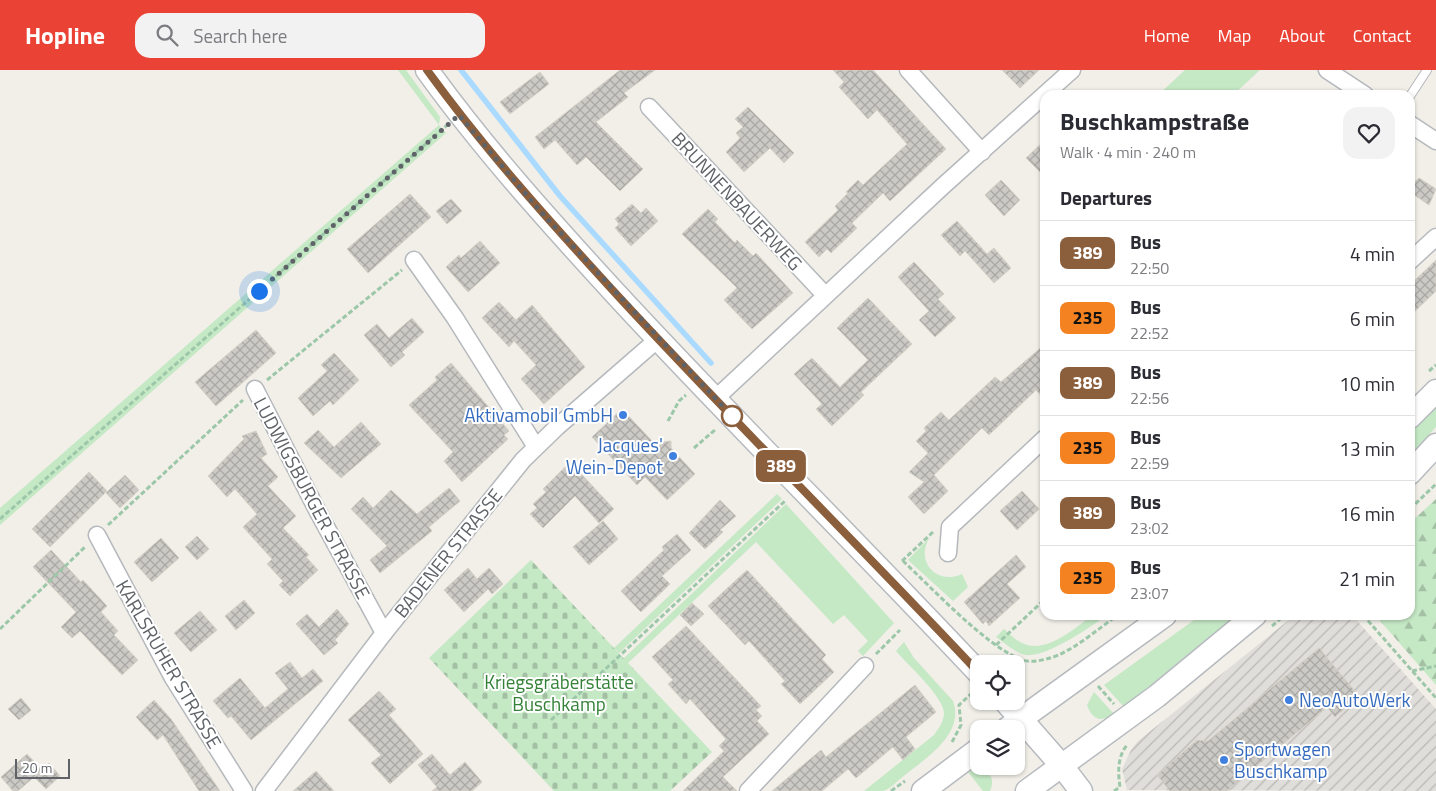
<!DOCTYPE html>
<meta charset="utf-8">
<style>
:root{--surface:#fff;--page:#f2f2f3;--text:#2b2b33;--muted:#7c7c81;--line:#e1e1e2;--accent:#ea4335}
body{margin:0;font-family:"Titillium Web",sans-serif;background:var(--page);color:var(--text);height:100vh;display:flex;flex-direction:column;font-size:19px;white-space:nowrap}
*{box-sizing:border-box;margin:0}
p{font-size:16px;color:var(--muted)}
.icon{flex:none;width:28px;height:28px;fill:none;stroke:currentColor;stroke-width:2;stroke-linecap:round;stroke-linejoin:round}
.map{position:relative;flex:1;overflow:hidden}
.panel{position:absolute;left:1040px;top:20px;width:375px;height:530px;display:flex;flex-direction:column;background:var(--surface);border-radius:15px;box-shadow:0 1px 4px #0004}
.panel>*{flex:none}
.badge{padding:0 10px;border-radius:8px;font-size:18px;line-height:32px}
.fabs{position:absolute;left:970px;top:585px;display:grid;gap:10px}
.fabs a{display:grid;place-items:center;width:55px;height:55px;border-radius:10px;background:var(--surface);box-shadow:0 1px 4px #0004;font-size:25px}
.scale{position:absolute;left:15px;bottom:12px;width:55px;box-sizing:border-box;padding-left:5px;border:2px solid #5f6368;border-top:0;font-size:14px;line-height:18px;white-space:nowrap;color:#5f6368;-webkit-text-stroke:4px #fff;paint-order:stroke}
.you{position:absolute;width:25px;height:25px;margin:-12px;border:4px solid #fff;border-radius:50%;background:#1a73e8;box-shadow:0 0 0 8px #1a73e833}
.map>.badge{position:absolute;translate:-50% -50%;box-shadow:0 0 0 2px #fff}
h2{padding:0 20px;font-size:19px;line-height:45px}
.round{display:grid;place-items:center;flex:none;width:52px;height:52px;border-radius:15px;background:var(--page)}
.summary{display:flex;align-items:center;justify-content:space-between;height:85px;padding:0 20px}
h1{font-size:24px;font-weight:700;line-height:38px}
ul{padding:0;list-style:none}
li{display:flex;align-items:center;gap:15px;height:65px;padding:0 20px;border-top:1px solid var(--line)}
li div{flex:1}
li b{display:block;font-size:19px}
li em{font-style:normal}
li .badge{min-width:55px;font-weight:700;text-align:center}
header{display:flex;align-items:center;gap:30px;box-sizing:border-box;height:70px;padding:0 25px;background:var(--accent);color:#fff}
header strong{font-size:24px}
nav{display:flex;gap:28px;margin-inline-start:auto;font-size:18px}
.search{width:350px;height:45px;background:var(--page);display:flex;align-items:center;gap:12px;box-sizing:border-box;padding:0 18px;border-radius:15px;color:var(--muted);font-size:19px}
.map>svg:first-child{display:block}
.industrial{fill:url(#industrial-furrows)}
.green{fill:#c5e8c5}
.forest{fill:url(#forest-firs)}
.cemetery{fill:url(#cemetery-stones)}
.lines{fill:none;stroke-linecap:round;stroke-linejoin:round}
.stream{stroke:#aadaff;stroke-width:5.5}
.building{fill:url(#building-cross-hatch);stroke:#d6d1c6}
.service-casing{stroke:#b5b8bc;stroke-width:10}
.minor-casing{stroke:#b5b8bc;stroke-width:19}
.secondary-casing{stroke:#b6babf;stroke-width:25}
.path{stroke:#9cc7a9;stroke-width:3;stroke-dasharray:5 2.5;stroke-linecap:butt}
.service{stroke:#fff;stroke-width:8}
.minor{stroke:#fff;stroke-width:16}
.secondary{stroke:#fff;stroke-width:22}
.line-casing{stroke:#fff;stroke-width:11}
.line{stroke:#8b5e3c;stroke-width:8}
.walk{stroke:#5f6368;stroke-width:5;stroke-dasharray:0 9}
.shop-dot{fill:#3f7fe0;stroke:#fff;stroke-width:2}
.stop-dot{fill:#fff;stroke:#8b5e3c;stroke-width:2.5}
.labels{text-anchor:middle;stroke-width:4;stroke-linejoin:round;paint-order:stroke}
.street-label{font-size:19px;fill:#5f6368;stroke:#fff}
.shop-label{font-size:19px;fill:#366cbe;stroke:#fff;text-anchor:end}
.park-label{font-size:19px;fill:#348238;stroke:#fff}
</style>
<header>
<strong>Hopline</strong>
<div class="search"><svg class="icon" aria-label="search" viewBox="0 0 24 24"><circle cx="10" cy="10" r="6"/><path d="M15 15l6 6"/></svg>Search here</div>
<nav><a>Home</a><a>Map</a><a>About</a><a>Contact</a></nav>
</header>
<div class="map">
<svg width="1436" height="721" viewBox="0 0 1436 721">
<defs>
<pattern id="industrial-furrows" width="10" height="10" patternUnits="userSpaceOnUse" patternTransform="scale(1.25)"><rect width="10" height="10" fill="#e0deda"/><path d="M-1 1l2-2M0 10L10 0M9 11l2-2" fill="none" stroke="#b9b8b5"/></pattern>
<pattern id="forest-firs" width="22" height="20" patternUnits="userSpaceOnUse" patternTransform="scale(1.25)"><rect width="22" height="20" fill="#c5e8c5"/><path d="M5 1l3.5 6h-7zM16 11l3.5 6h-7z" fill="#a3c0a4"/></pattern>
<pattern id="cemetery-stones" width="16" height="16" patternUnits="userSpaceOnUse" patternTransform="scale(1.25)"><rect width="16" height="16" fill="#c5e8c5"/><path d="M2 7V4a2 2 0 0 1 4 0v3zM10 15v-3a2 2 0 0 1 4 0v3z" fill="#a3c0a4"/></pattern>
<pattern id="building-cross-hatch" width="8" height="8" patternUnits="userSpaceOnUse" patternTransform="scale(1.25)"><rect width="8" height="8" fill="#cccac5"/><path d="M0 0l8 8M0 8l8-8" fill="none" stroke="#a9a8a4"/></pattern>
</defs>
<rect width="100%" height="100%" fill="#f1efe8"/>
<path class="industrial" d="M1295,545h57l84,94v82l-309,-1 -5,-21 9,-19 7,-9z"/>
<g class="green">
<path d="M398,0h8l34,47 -1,8 7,8 -446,392v-17l439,-383z"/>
<path d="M1185,0h75l-27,25h-75z"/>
<path d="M1436,336v21l-26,28v-22z"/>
<path d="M777,424l5,5 -163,154 -5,-5z"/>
<path d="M786,434l108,119 -31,33 -5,-5 10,-10 -24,-26 -11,9 -77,-82 -128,121 -5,-4z"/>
<path d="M930,467c-16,24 7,49 32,37l6,13 -15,14 -45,-41z"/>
<path d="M1093,545h14c-16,12 -67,47 -85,39 -9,-3 -18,-12 -26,-17l8,-8c5,4 10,10 16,13 25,14 53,-13 73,-27z"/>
<path d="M1201,545h35l-112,92 -20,-22z"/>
<path d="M904,572l10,16 39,43c12,33 -27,57 -48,74 -6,4 -14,14 -22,16 -5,0 -13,0 -19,0l70,-56c5,-7 10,-14 10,-22 0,-16 -37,-49 -48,-62z"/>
<path d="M1094,622l20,22c-13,8 -21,7 -27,-9z"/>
<path d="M980,698c11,4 15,12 10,23h-7l-15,-19z"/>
</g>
<path class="forest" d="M1436,429v186l-61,-70h35v-92z"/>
<path class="cemetery" d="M531,490l181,192 -42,39h-116l-125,-133z"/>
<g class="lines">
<path class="stream" d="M461,0l99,126 151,167"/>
</g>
<g class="building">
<path d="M620,0h35l-31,23 4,4 -32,25 47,47 -23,22 -34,-34 -9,8 -22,-25 -11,9 -9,-12z"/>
<path d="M833,0h40l73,79 -56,52 -7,-8 -31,30 5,5 -26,25 -4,-4 -8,8 -14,-15 33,-32 -3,-4 13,-13 -2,-1 12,-12 5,5 44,-41 -30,-34 -9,9 -29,-32 5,-5z"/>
<path d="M1002,0h37l-19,18z"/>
<path d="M540,2l9,12 -39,30 -10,-12z"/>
<path d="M748,37l46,46 -10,10 -14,-15 -26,24 -18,-20 14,-14 -4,-5 7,-6 -8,-8z"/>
<path d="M1045,70v37l-19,-19z"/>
<path d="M1419,108l17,11 -7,16 -19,-13v-6z"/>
<path d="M1001,110l19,20 -16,16 -19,-21z"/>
<path d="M410,124l21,23 -63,56 -21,-24z"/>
<path d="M451,129l11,12 -15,13 -11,-13z"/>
<path d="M632,134l9,9 5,-5 12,13 -27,25 -16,-18 4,-4 -4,-5z"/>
<path d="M708,139l10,10 -3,3 20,21 2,-3 16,16 3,-3 37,40 -41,36 -28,-29 13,-12 -55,-54z"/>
<path d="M957,151l30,33 7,-6 17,20 -17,15 -29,-32 -5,5 -19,-21z"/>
<path d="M480,171l20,22 -32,29 -22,-25 13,-12 2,3z"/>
<path d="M1436,190v31l-26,25v-31z"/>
<path d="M914,192l30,32 -6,5 18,19 -21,19 -16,-17 10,-9 -31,-34z"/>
<path d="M868,228l44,46 -51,48 3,3 -32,31 -16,-17 6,-5 -28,-30 18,-16 28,29 28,-27 -31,-32z"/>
<path d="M499,232l17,18 16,-15 53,62 -41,37 -23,-25 15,-14 -22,-24 -5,6 -27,-29z"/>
<path d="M412,248l12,14 -22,20 3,3 -14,12 -27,-32 13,-11 12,14z"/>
<path d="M256,260l20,23 -60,53 -21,-24z"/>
<path d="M1045,274v56l-9,-10 -47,45 -7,-7 -48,47 14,16 -24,23 -16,-17 16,-15 -15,-10 19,-19 -12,-12 10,-10 -2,-3 17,-16 8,8 46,-43 6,5z"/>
<path d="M334,283l25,27 -26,25 -3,-4 -17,15 -15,-18 29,-27 -6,-6z"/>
<path d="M451,293l58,68 -5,4 4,4 -46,43 -18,-21 9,-9 -44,-47 28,-25 -2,-3z"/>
<path d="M622,339l32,34 17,-2v7l24,26 -28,26 -22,-23 -8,8 -45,-48z"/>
<path d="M361,352l20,22 -40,34 -37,-35 14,-13 16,17z"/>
<path d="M256,361l11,23 -6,4 17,19 -10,9 28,30 -13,12 26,27 -3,2 12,13 -28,26 -11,-11 4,-4 -16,-17 5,-5 -29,-32 14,-13 -22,-25 -8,8 -19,-21 36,-37 -2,-3z"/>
<path d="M570,392l44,47 -15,14 -24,-27 -32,32 -13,-14 7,-6 -4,-4 13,-12 -3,-3z"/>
<path d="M89,402l18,19 -57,56 -18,-18z"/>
<path d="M125,405l14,15 -19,18 -14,-15z"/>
<path d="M449,418l11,13 -31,26 3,4 -52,42 -10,-13 17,-14 -36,-37 12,-12 10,11 18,-18 26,24z"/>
<path d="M1022,421l17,18 -22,21 -17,-19z"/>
<path d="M720,430l16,16 -16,14 3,2 -18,17 -16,-16z"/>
<path d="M603,451l15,18 -29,26 -16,-18z"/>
<path d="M677,464l14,16 -29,26 8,8 -29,28 -20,-21 43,-41 -2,-3z"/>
<path d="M197,466l12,13 -12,11 -12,-13z"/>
<path d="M161,468l18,20 -27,24 -18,-20z"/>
<path d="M51,480l30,32 2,-2 24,26 -6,6 17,19 -4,4 24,25 -16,15 -42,-44 -8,7 -11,-11 15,-15 -43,-45z"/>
<path d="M1016,485l10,12 -19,17 13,14 -31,28 -3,-5 -3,3 -19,-22z"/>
<path d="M468,498l9,11 12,-11 14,16 -11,10 -4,-5 -24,23 -20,-22z"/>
<path d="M747,500l79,85 -4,4 12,13 -34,32 -19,-20 4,-3 -36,-40 -4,4 -37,-39z"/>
<path d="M244,530l11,13 -19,17 -11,-14z"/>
<path d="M692,533l12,11 -13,12 -11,-11z"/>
<path d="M337,539l12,15 -14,16 3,3 -14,12 -28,-31 11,-10 12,13z"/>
<path d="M200,541l17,19 -26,22 -17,-19z"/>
<path d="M686,556l75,80 -5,4 6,6 -5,5 12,13 -46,43 14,14h-54l41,-40 -5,-5 7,-7 -36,-40 -4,5 -18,-20 5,-4 -21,-23z"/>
<path d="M1319,578l40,48 -24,21 -8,-10 -100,84h-57l-13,-16 40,-35 11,1z"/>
<path d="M290,592l12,16 11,-9 10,12 -72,59 -20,-24 -3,2 -15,-17 27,-23 25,30 23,-19 -13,-16z"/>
<path d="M915,615l21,27 -30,25 9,12 -12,11 -10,-13 -37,31 -8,-9 -26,22h-50l49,-41 5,7z"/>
<path d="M379,621l17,18 -7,6 34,39 -33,30 -19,-21 10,-8 -33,-35z"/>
<path d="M21,628l10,12 -12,10 -11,-11z"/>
<path d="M154,630l17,19 49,72h-21l-36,-56 -6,5 -21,-23z"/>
<path d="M27,684l15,16 7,-7 11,13 -14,13 -12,-12 7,-6 -23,20h-5l-12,-14z"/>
<path d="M432,684l18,21 15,-13 17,20 -10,9h-40l5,-4 -19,-22z"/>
<path d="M316,701l18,20h-41z"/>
</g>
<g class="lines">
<defs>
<path id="service" d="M1410,26l17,-26"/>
<g id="minor">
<path d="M908,0l74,82"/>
<path d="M1327,0l38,25"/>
<path d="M649,37l176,188"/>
<path d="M1410,54l26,17"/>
<path d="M414,190l41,58 81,129"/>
<path d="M1410,191l26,-24"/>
<path d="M255,319l63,123 66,121"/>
<path d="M715,329l228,-213 129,-116"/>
<path d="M97,465l76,143 71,113"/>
<path d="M948,483l2,-26 95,-89"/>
<path d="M264,721l120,-158 139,-173 34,-33 101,-88"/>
<path d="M748,721l117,-125"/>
</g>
<g id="secondary">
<path d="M427,0c57,79 122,151 188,223 119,129 244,252 364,380"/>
<path d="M1410,347l26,-26"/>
<path d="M1410,403l26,-28"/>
<path d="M1005,631l57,65 19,25"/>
<path d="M1007,659l158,-114"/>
<path d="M923,721l56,-42"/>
<path d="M1027,721l130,-95 98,-81"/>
</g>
</defs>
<use href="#service" class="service-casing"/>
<use href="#minor" class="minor-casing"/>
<use href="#secondary" class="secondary-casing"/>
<g class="path">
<path d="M1429,301l7,-6"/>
<path d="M267,310l135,-110"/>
<path d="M668,351l11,-20 7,-6"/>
<path d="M694,378l22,-19"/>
<path d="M1410,439l26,-25"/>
<path d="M0,449l446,-393"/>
<path d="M108,455l135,-125"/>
<path d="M902,491l31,-29"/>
<path d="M903,491c29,27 82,84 117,98 9,4 20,2 30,-1 22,-6 49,-30 68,-43"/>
<path d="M1363,545l73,83"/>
<path d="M1272,556l13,-11"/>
<path d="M0,559l86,-83"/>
<path d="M996,575l49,-46"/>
<path d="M876,584l24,-24"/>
<path d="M1003,594l9,-9"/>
<path d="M1412,601l24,-5"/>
<path d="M1098,616l16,18"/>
<path d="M551,650l235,-220"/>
<path d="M952,672l9,-17 -2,-20 14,-13"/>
<path d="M891,721l14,-10"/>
<path d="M1114,721l6,-4c-2,-15 -3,-31 8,-43"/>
</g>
<use href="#service" class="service"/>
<use href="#minor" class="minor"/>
<use href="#secondary" class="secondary"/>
</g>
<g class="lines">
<defs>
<path id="line" d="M427,0c58,80 124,153 191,226 118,128 242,250 361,377"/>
</defs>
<use href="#line" class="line-casing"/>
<use href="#line" class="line"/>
<path class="walk" d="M259,221l200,-176 83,98 190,203"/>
</g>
<g class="shop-dot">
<circle cx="623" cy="345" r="5"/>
<circle cx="673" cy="386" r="5"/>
<circle cx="1289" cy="630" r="5"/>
<circle cx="1224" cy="690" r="5"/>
</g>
<circle class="stop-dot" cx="732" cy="346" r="10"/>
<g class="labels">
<g class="street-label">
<text transform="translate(737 131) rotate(47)" y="7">BRUNNENBAUERWEG</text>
<text transform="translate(312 428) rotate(62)" y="7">LUDWIGSBURGER STRASSE</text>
<text transform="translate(448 483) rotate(-51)" y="7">BADENER STRASSE</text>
<text transform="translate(169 594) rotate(60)" y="7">KARLSRUHER STRASSE</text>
</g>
<g class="shop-label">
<text x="613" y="352">Aktivamobil GmbH</text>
<text x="663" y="382">Jacques'<tspan x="663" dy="22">Wein-Depot</tspan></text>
<text x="1299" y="637" text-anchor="start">NeoAutoWerk</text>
<text x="1234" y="686" text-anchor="start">Sportwagen<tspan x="1234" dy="22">Buschkamp</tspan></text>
</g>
<g class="park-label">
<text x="559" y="619">Kriegsgräberstätte<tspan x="559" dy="22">Buschkamp</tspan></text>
</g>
</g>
</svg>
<div class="fabs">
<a><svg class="icon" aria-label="locate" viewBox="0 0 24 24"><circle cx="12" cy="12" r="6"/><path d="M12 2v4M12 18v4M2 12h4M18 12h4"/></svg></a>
<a><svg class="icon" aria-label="layers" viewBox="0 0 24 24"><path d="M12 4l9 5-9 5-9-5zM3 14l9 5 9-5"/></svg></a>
</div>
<div class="scale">20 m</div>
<div class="you" style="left:259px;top:221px"></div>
<b class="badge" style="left:781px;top:396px;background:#8b5e3c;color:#fff">389</b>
<section class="panel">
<div class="summary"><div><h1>Buschkampstraße</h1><p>Walk · 4 min · 240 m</p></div><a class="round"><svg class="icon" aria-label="heart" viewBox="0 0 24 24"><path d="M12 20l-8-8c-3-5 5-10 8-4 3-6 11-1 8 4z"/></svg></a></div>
<h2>Departures</h2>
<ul>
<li><span class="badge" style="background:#8b5e3c;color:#fff">389</span><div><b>Bus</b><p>22:50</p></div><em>4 min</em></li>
<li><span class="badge" style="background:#f58220;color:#111">235</span><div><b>Bus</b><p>22:52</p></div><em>6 min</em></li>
<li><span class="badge" style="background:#8b5e3c;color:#fff">389</span><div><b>Bus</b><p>22:56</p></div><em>10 min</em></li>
<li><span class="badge" style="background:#f58220;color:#111">235</span><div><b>Bus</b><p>22:59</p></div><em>13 min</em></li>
<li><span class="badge" style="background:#8b5e3c;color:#fff">389</span><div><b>Bus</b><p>23:02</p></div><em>16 min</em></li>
<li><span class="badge" style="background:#f58220;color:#111">235</span><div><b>Bus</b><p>23:07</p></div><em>21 min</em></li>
</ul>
</section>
</div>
